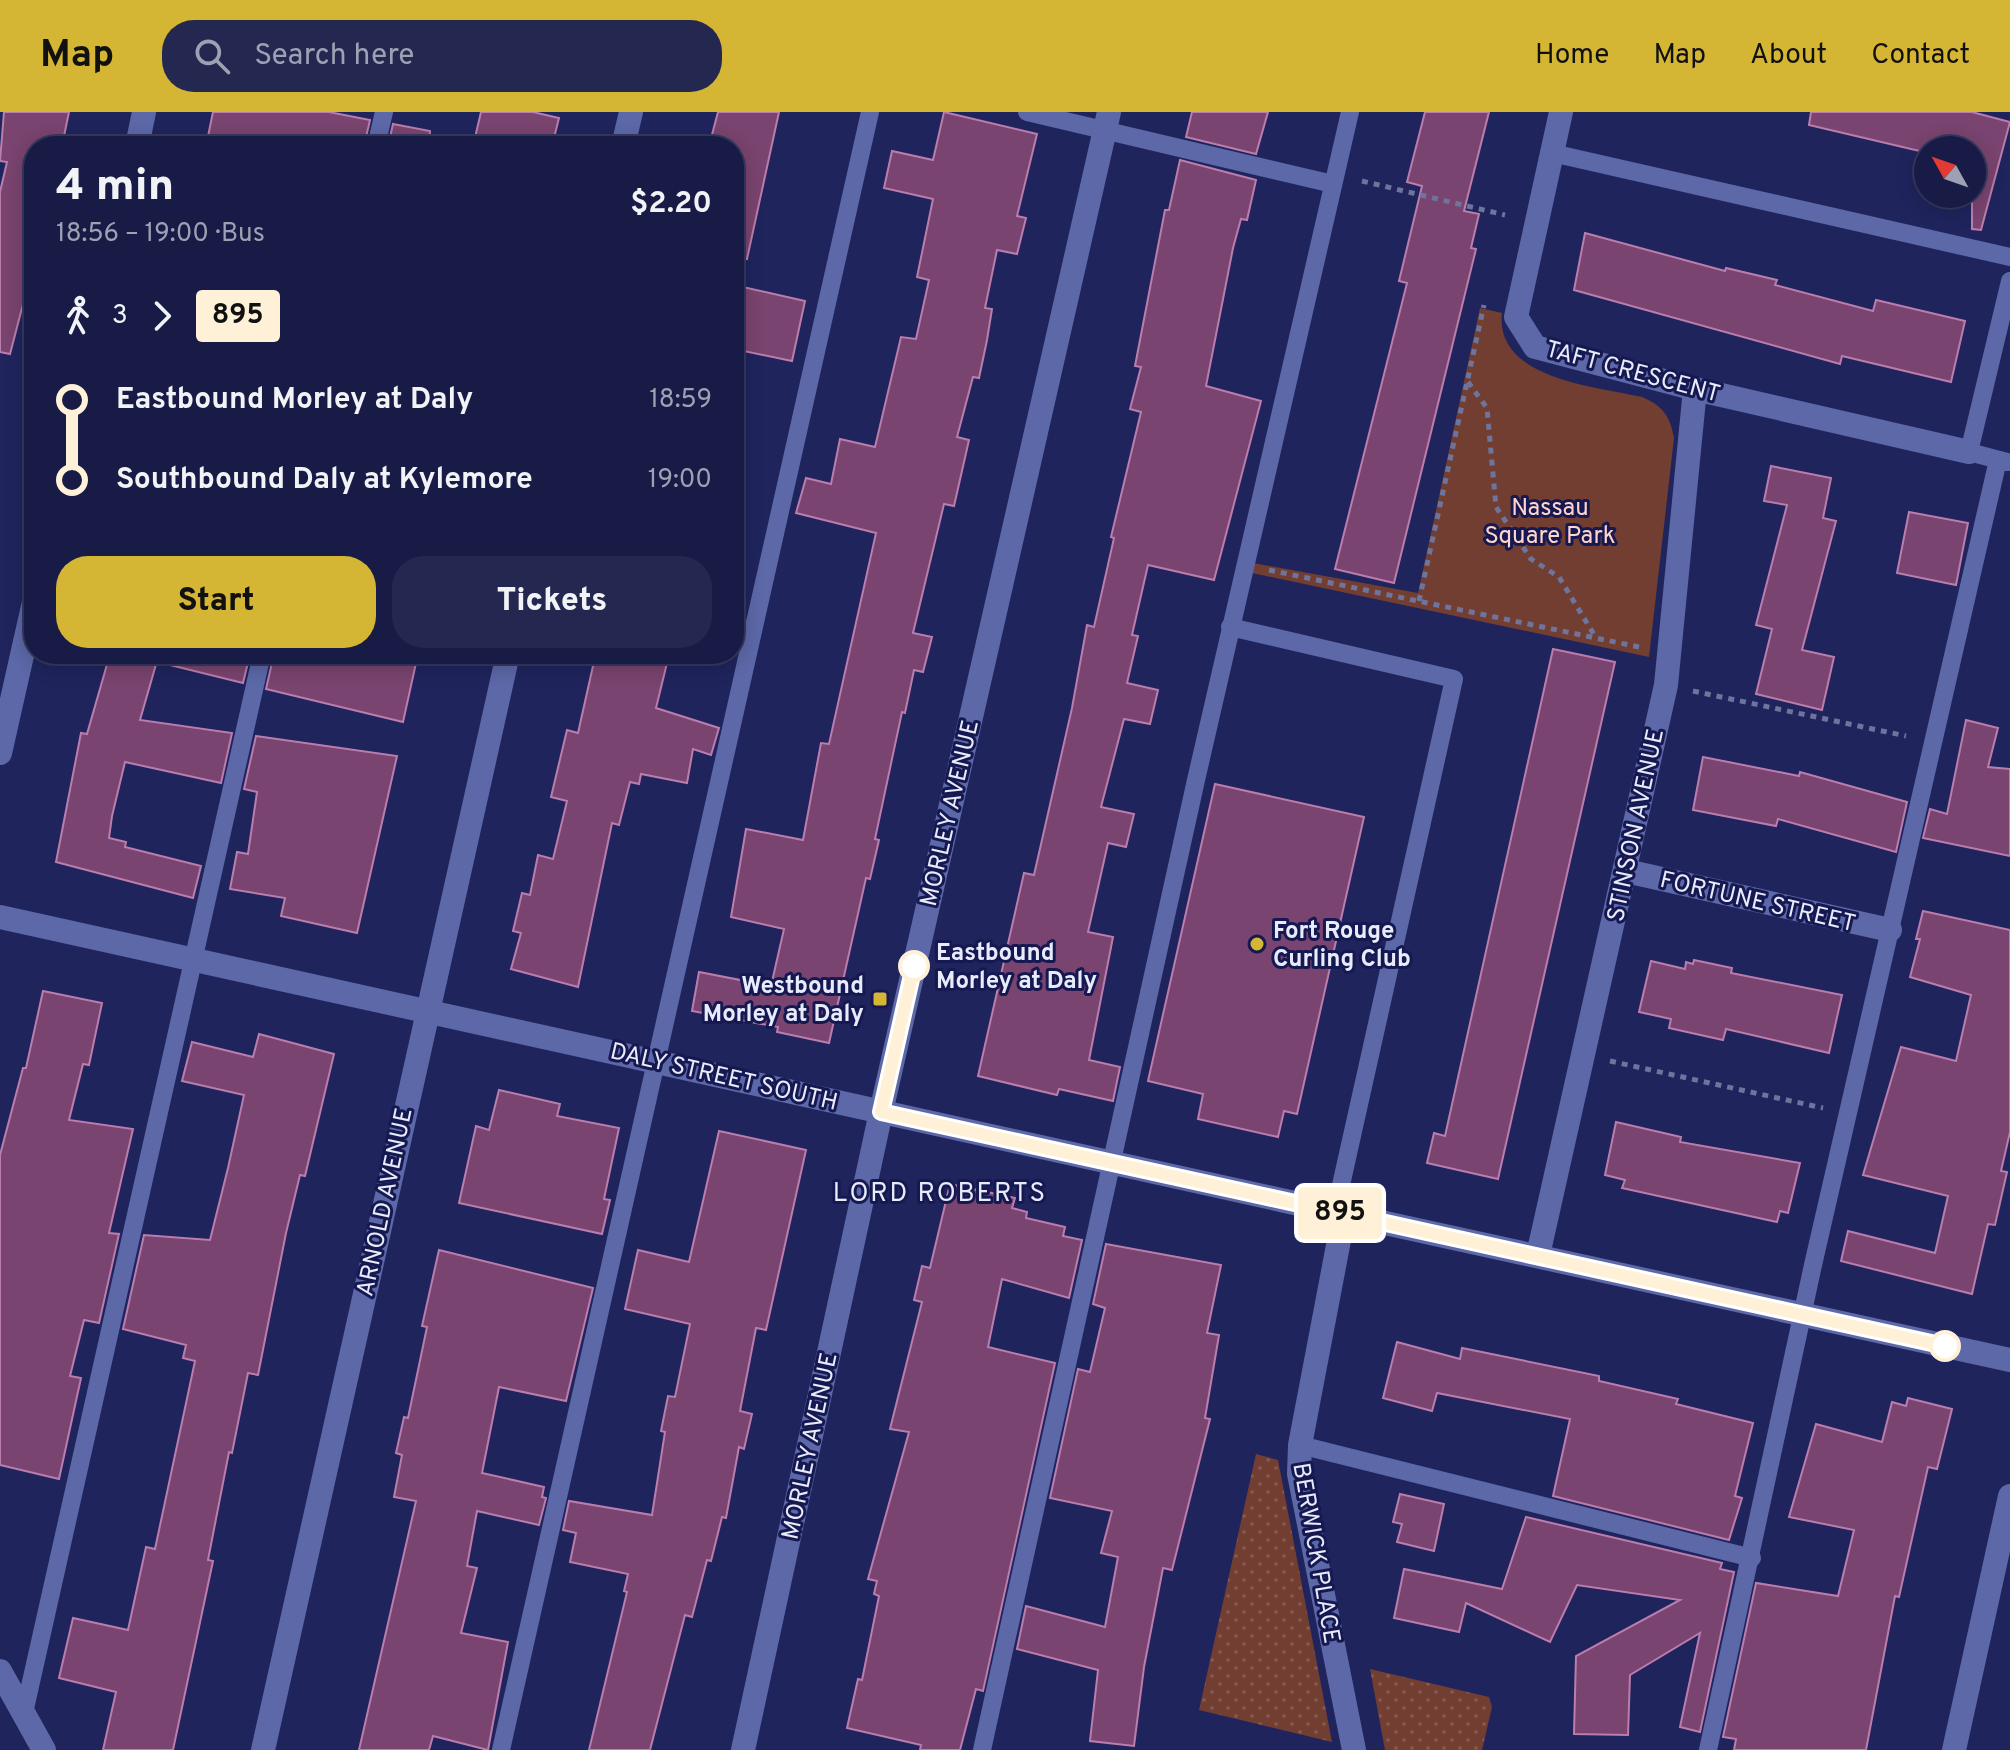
<!DOCTYPE html>
<meta charset="utf-8">
<style>
:root{--surface:#171b46;--page:#242851;--text:#f1f3f6;--muted:#9ea1b3;--line:#36395f;--accent:#d5b534}
body{margin:0;font-family:Overpass,sans-serif;background:var(--page);color:var(--text);height:100vh;display:flex;flex-direction:column;font-size:30px;white-space:nowrap}
*{box-sizing:border-box;margin:0}
p{font-size:26px;color:var(--muted)}
.icon{flex:none;width:44px;height:44px;fill:none;stroke:currentColor;stroke-width:2;stroke-linecap:round;stroke-linejoin:round}
.map{position:relative;flex:1;overflow:hidden}
.drawer{position:absolute;left:24px;top:24px;width:720px;height:528px;display:flex;flex-direction:column;background:var(--surface);border-radius:32px;box-shadow:0 4px 20px #0003,0 0 0 2px var(--line)}
.drawer>*{flex:none}
.badge{padding:0 16px;border-radius:6px;font-size:28px;line-height:52px}
.needle{width:52px;rotate:310deg}
.buttons{position:absolute;left:1914px;top:24px;display:grid;gap:16px}
.buttons a{display:grid;place-items:center;width:72px;height:72px;border-radius:50%;background:var(--surface);box-shadow:0 4px 20px #0003,0 0 0 2px var(--line);font-size:40px}
.map>.badge{position:absolute;translate:-50% -50%;box-shadow:0 0 0 4px #fff}
.legs{display:flex;align-items:center;gap:12px;height:88px;padding:0 32px;font-size:26px}
.legs p{margin-inline-start:auto}
.overview{display:flex;align-items:center;justify-content:space-between;height:136px;padding:0 32px}
h1{font-size:44px;font-weight:800;line-height:60px}
.action{display:flex;gap:16px;margin-top:auto;padding:16px 32px}
.action a{flex:1;height:92px;border-radius:32px;background:var(--accent);color:#111;font-size:32px;font-weight:800;line-height:92px;text-align:center}
.action a+a{background:var(--page);color:var(--text)}
ul{padding:0 32px;list-style:none}
li{display:flex;align-items:center;gap:28px;height:80px;font-size:30px}
li i{display:grid;place-items:center;width:12px;height:100%;margin:0 10px;background:currentColor}
li i::after{content:'';width:20px;height:20px;margin:-10px;border:6px solid;border-radius:50%;background:var(--surface)}
li p{margin-inline-start:auto}
li:first-child i{background:linear-gradient(#0000 50%,currentColor 0)}
li:last-child i{background:linear-gradient(currentColor 50%,#0000 0)}
header{display:flex;align-items:center;gap:48px;box-sizing:border-box;height:112px;padding:0 40px;background:var(--accent);color:#111}
header strong{font-size:38px}
nav{display:flex;gap:44px;margin-inline-start:auto;font-size:28px}
.search{width:560px;height:72px;background:var(--page);display:flex;align-items:center;gap:20px;box-sizing:border-box;padding:0 28px;border-radius:32px;color:var(--muted);font-size:30px}
.map>svg:first-child{display:block}
.grass{fill:url(#grass-dots)}
.green{fill:#723e31}
.building{fill:#79446f;stroke:#bb7dae;stroke-width:2}
.lines{fill:none;stroke-linecap:round;stroke-linejoin:round}
.path{stroke:#6f749c;stroke-width:5;stroke-dasharray:6 6;stroke-linecap:butt}
.lane{stroke:#5c68a8;stroke-width:18}
.street{stroke:#5c68a8;stroke-width:24}
.secondary{stroke:#5c68a8;stroke-width:24}
.line-1-casing{stroke:#fff;stroke-width:18}
.line-1{stroke:#fff0d8;stroke-width:12}
.poi-dot{fill:#d5b534;stroke:#161951;stroke-width:3}
.stop-1-dot{fill:#fff;stroke:#fff0d8;stroke-width:4}
.labels{text-anchor:middle;stroke-width:6;stroke-linejoin:round;paint-order:stroke}
.street-label{font-size:24px;fill:#e7ebfa;stroke:#161951}
.park-label{font-size:24px;fill:#ffd4ca;stroke:#161951}
.poi-label{font-size:24px;font-weight:bold;fill:#e7ebfa;stroke:#161951;text-anchor:start}
.stop-label{font-size:24px;font-weight:bold;fill:#e7ebfa;stroke:#161951;text-anchor:start}
.neighbourhood-label{font-size:26px;letter-spacing:2px;fill:#e7ebfa;stroke:#161951}
</style>
<header>
<strong>Map</strong>
<div class="search"><svg class="icon" aria-label="search" viewBox="0 0 24 24"><circle cx="10" cy="10" r="6"/><path d="M15 15l6 6"/></svg>Search here</div>
<nav><a>Home</a><a>Map</a><a>About</a><a>Contact</a></nav>
</header>
<div class="map">
<svg width="2010" height="1638" viewBox="0 0 2010 1638">
<defs>
<pattern id="grass-dots" width="8" height="8" patternUnits="userSpaceOnUse" patternTransform="scale(2)"><rect width="8" height="8" fill="#723e31"/><path d="M2 2h.1M6 6h.1" fill="none" stroke="#865a50" stroke-width="1.8" stroke-linecap="round"/></pattern>
</defs>
<rect width="100%" height="100%" fill="#1f245d"/>
<g class="grass">
<path d="M1256,1342l22,6 54,282 -133,-32z"/>
<path d="M1370,1557l119,28 3,10 -10,43h-97z"/>
</g>
<path class="green" d="M1480,196l22,5c-8,66 95,74 140,84 21,9 28,19 32,41l-25,219 -397,-84 1,-10 165,30z"/>
<g class="building">
<path d="M4,0h65l-7,34h-28v116l-24,92 -10,-2v-160l7,-30 -7,-1z"/>
<path d="M213,0h116l41,8 -6,26h-158z"/>
<path d="M481,0h52l26,6 -7,28h-79z"/>
<path d="M718,0h61l-32,147 -13,-2v-111h-25z"/>
<path d="M944,0l93,22 -20,82 9,2 -9,36 -20,-4 -12,58 7,1 -5,31 -8,38 -6,-1 -16,60 12,3 -15,66 -10,-2 -31,129 19,4 -9,35 -9,-2 -9,43 -3,-1 -27,127 4,1 -9,39 -4,-1 -37,165 -52,-11 1,-5 -86,-16 7,-39 72,14 13,-57 -53,-12 15,-88 57,11 18,-97 8,1 47,-211 -80,-20 10,-35 25,6 9,-45 35,8 26,-110 15,2 13,-59 -12,-3 16,-78 -49,-11 8,-37 41,9z"/>
<path d="M1192,0h76l-12,42 -70,-17z"/>
<path d="M1425,0h64l-25,99 15,3 -8,34 5,1 -82,334 -59,-14 72,-286 -8,-2 23,-95 -15,-4z"/>
<path d="M1811,0h161l38,10 -29,108 -9,-1v-79h-44v3l-119,-28z"/>
<path d="M393,12l37,7 -1,15h-41z"/>
<path d="M1180,48l76,20 -9,40 -6,-1 -8,29 -27,138 55,15 -47,179 -66,-15 -16,70 6,1 -11,47 31,7 -8,34 -26,-5 -23,88 33,7 -8,33 -18,-4 -20,89 25,5 -24,123 31,7 -7,34 -54,-12 -2,6 -79,-19 46,-203 10,2 38,-167 15,-83 7,2 20,-89 -3,-1 30,-125 -11,-3 11,-42 -6,-1 30,-156h4z"/>
<path d="M1585,121l140,38 1,-3 51,12 -2,5 98,26 3,-11 89,21 -14,61 -109,-26 -2,8 -266,-74z"/>
<path d="M734,173l71,16 -13,60 -58,-12z"/>
<path d="M1771,354l60,12 -8,40 13,3 -34,129 32,7 -12,53 -66,-16 16,-65 -16,-4 31,-120 -23,-4z"/>
<path d="M1909,400l59,11 -12,62 -59,-12z"/>
<path d="M1553,537l62,13 -117,517 -71,-16 7,-30 11,3z"/>
<path d="M110,542h49l-19,66 92,13 -11,50 -96,-21 -13,54 -3,22 17,4 -1,5 76,19 -8,32 -137,-36 25,-129 6,1z"/>
<path d="M172,542h78l-7,29 -73,-18z"/>
<path d="M274,542h144l-15,68 -137,-33z"/>
<path d="M621,542l46,9 -11,45 63,20 -8,27 -18,-6 -6,34 -46,-9 -2,10 -9,-2 -11,43 -7,-2 -34,164 -67,-18 10,-36 -8,-2 9,-38 8,2 8,-40 15,4 14,-58 -16,-4 16,-67 11,3 17,-76 23,5z"/>
<path d="M1966,608l32,8 -10,39 22,2v87l-87,-18 7,-29 17,5z"/>
<path d="M256,624l141,20 -40,177 -76,-17 4,-18 -55,-9 7,-37 11,2 9,-62 -13,-3z"/>
<path d="M1703,645l96,19 1,-4 107,30 -11,50 -118,-33 -2,7 -83,-16z"/>
<path d="M1215,672l149,33 -67,297 -13,-3 -6,26 -80,-18 5,-25 -55,-13z"/>
<path d="M1923,799l87,19v202l-9,39 6,1 -12,53 -7,-1 -16,70 -131,-33 7,-30 87,22 13,-57 -85,-21 38,-128 55,14 15,-66 -61,-18 10,-38h-4z"/>
<path d="M1694,848l38,8 -1,5 111,22 -13,58 -103,-24 -3,11 -54,-12 2,-9 -32,-7 12,-51 34,8 1,-7 7,2z"/>
<path d="M43,879l59,12 -13,62 -6,-1 -14,56 64,9 -24,104 10,1 -20,89 -15,-3 -14,56 11,2 -22,101 -59,-14v-310l23,-87h3z"/>
<path d="M259,922l75,20 -29,122 -5,-1 -14,58 -28,142 -10,-2 -16,80 -3,-1 -21,108 5,1 -40,189h-70l13,-58 -57,-14 14,-60 55,12 18,-83 9,2 40,-188 -12,-3 3,-13 -63,-16 21,-94 66,5 18,-72 16,-73 -62,-14 10,-39 61,15z"/>
<path d="M499,978l61,14 -3,12 62,12 -15,71 6,1 -8,34 -143,-31 17,-77 13,4z"/>
<path d="M1616,1010l65,15 -1,5 120,21 -12,50 -8,-2 -3,11 -155,-34 3,-8 -20,-5z"/>
<path d="M719,1019l87,19 -40,180 -10,-2 -16,83 12,3 -8,35 -5,-2 -13,71 -4,-1 -11,44 -4,-1 -15,57 -7,-2 -35,135h-61l38,-158 -3,-1 4,-17 -58,-12 6,-29 -13,-3 6,-29 83,14 13,-83 -4,-1 7,-35 7,1 15,-73 -65,-15 13,-59 51,12z"/>
<path d="M950,1072l65,14 -3,10 15,4 -1,6 39,9 -2,9 19,4 -13,58 -67,-19 -14,68 67,16 -72,328 -7,-2 -16,61h-40l1,-5 -74,-17 11,-49 4,1 17,-84 -5,-2 3,-13 -9,-2 41,-147 -19,-3 32,-127 -8,-2 8,-34 8,2z"/>
<path d="M1106,1132l115,21 -14,68 12,2 -14,83 5,1 -38,151 -9,-2 -19,99 -10,79 -44,-5 8,-71 -81,-21 9,-43 79,21 13,-70 -17,-4 11,-42 -62,-13 28,-129 12,3 15,-64 -12,-4z"/>
<path d="M439,1138l154,38 -27,113 -67,-14 -17,86 62,14 -2,10 4,1 -7,27 -62,-14 -10,55 10,2 -16,65 47,9 -20,108 -55,-14 -4,14h-70l57,-249 -22,-4 8,-42 -6,-2 8,-36 4,1 19,-91 -5,-1z"/>
<path d="M1397,1230l63,17 2,-11 137,28v5l79,18 -2,5 77,19 -18,73 7,2 -13,42 -176,-44 17,-77 -133,-26 -5,18 -49,-13z"/>
<path d="M1908,1286l44,11 -15,60 -9,-2 -29,130 -4,-1 -29,154h-132l2,-11 -13,-2 33,-154 82,13 16,-66 -65,-13 27,-93 66,18 10,-40 14,4z"/>
<path d="M1400,1382l44,10 -10,47 -37,-9 5,-18 -9,-2z"/>
<path d="M1526,1405l196,46 -2,6 14,3 -34,160 -20,-5 20,-94 -70,42 -2,60 -54,-1 2,-78 104,-56 -103,-15 -27,57 -84,-39 -7,29 -65,-14 10,-49 98,20z"/>
</g>
<g class="lines">
<g class="path">
<path d="M1362,69l143,34"/>
<path d="M1468,270l19,26 9,99 35,52 28,18 37,61"/>
<path d="M1269,458l370,77"/>
<path d="M1419,489l65,-296"/>
<path d="M1693,579l213,45"/>
<path d="M1610,949l213,47"/>
</g>
<g class="lane">
<path d="M1027,0l306,72"/>
<path d="M376,34l8,-34"/>
<path d="M1552,41l458,104"/>
<path d="M2007,350l-38,-10 41,-171"/>
<path d="M1230,515l224,52 -119,533"/>
<path d="M1300,1333l452,113"/>
<path d="M24,1601l238,-1059"/>
<path d="M501,1638l369,-1638"/>
<path d="M982,1638l214,-970 154,-668"/>
<path d="M1708,1638l105,-485 185,-805"/>
</g>
<g class="street">
<path d="M1561,0l-45,205 19,30 160,42 274,63"/>
<path d="M137,34l7,-34"/>
<path d="M623,34l8,-34"/>
<path d="M0,641l34,-151"/>
<path d="M1626,759l264,59"/>
<path d="M0,805l1335,295"/>
<path d="M1538,1143l128,-570 29,-296"/>
<path d="M0,1559l44,79"/>
<path d="M263,1638l245,-1096"/>
<path d="M743,1638l138,-638 228,-1000"/>
<path d="M1354,1638l-55,-276 1,-29 44,-231 666,146"/>
<path d="M1954,1638l56,-254"/>
</g>
<path class="secondary" d="M1335,1100l9,2"/>
</g>
<g class="lines">
<defs>
<path id="line-1" d="M914,854l-33,146 1064,234"/>
</defs>
<use href="#line-1" class="line-1-casing"/>
<use href="#line-1" class="line-1"/>
</g>
<g class="poi-dot">
<circle cx="1257" cy="832" r="8"/>
<rect x="872" y="879" width="16" height="16" rx="4"/>
</g>
<g class="stop-1-dot">
<circle cx="914" cy="854" r="14"/>
<circle cx="1945" cy="1234" r="14"/>
</g>
<g class="labels">
<g class="street-label">
<text transform="translate(1633 259) rotate(15)" y="8">TAFT CRESCENT</text>
<text transform="translate(949 701) rotate(-77)" y="8">MORLEY AVENUE</text>
<text transform="translate(1635 713) rotate(-78)" y="8">STINSON AVENUE</text>
<text transform="translate(1758 789) rotate(13)" y="8">FORTUNE STREET</text>
<text transform="translate(724 964) rotate(13)" y="8">DALY STREET SOUTH</text>
<text transform="translate(384 1090) rotate(-78)" y="8">ARNOLD AVENUE</text>
<text transform="translate(809 1334) rotate(-78)" y="8">MORLEY AVENUE</text>
<text transform="translate(1317 1441) rotate(80)" y="8">BERWICK PLACE</text>
</g>
<g class="park-label">
<text x="1550" y="403">Nassau<tspan x="1550" dy="28">Square Park</tspan></text>
</g>
<g class="poi-label">
<text x="1273" y="826">Fort Rouge<tspan x="1273" dy="28">Curling Club</tspan></text>
<text x="864" y="881" text-anchor="end">Westbound<tspan x="864" dy="28">Morley at Daly</tspan></text>
</g>
<g class="stop-label">
<text x="936" y="848">Eastbound<tspan x="936" dy="28">Morley at Daly</tspan></text>
</g>
<g class="neighbourhood-label">
<text x="940" y="1089">LORD ROBERTS</text>
</g>
</g>
</svg>
<div class="buttons">
<a><svg class="needle" viewBox="-14 -14 28 28"><path d="M0-13l5 13h-10z" fill="#e53935"/><path d="M0 13l5-13h-10z" fill="#9ea1b3"/></svg></a>
</div>
<b class="badge" style="left:1340px;top:1101px;background:#fff0d8;color:#111">895</b>
<section class="drawer">
<div class="overview"><div><h1>4 min</h1><p>18:56 – 19:00 · Bus</p></div><b>$2.20</b></div>
<div class="legs"><svg class="icon" aria-label="walk" viewBox="0 0 24 24"><circle cx="13" cy="4" r="2"/><path d="M13 8l-2 6 4 7M11 14l-3 7M7 12l3-4h3l4 4"/></svg>3<svg class="icon" aria-label="forward" viewBox="0 0 24 24"><path d="M9 5l7 7-7 7"/></svg><b class="badge" style="background:#fff0d8;color:#111">895</b></div>
<ul>
<li><i style="color:#fff0d8"></i><b>Eastbound Morley at Daly</b><p>18:59</p></li>
<li><i style="color:#fff0d8"></i><b>Southbound Daly at Kylemore</b><p>19:00</p></li>
</ul>
<div class="action"><a>Start</a><a>Tickets</a></div>
</section>
</div>
